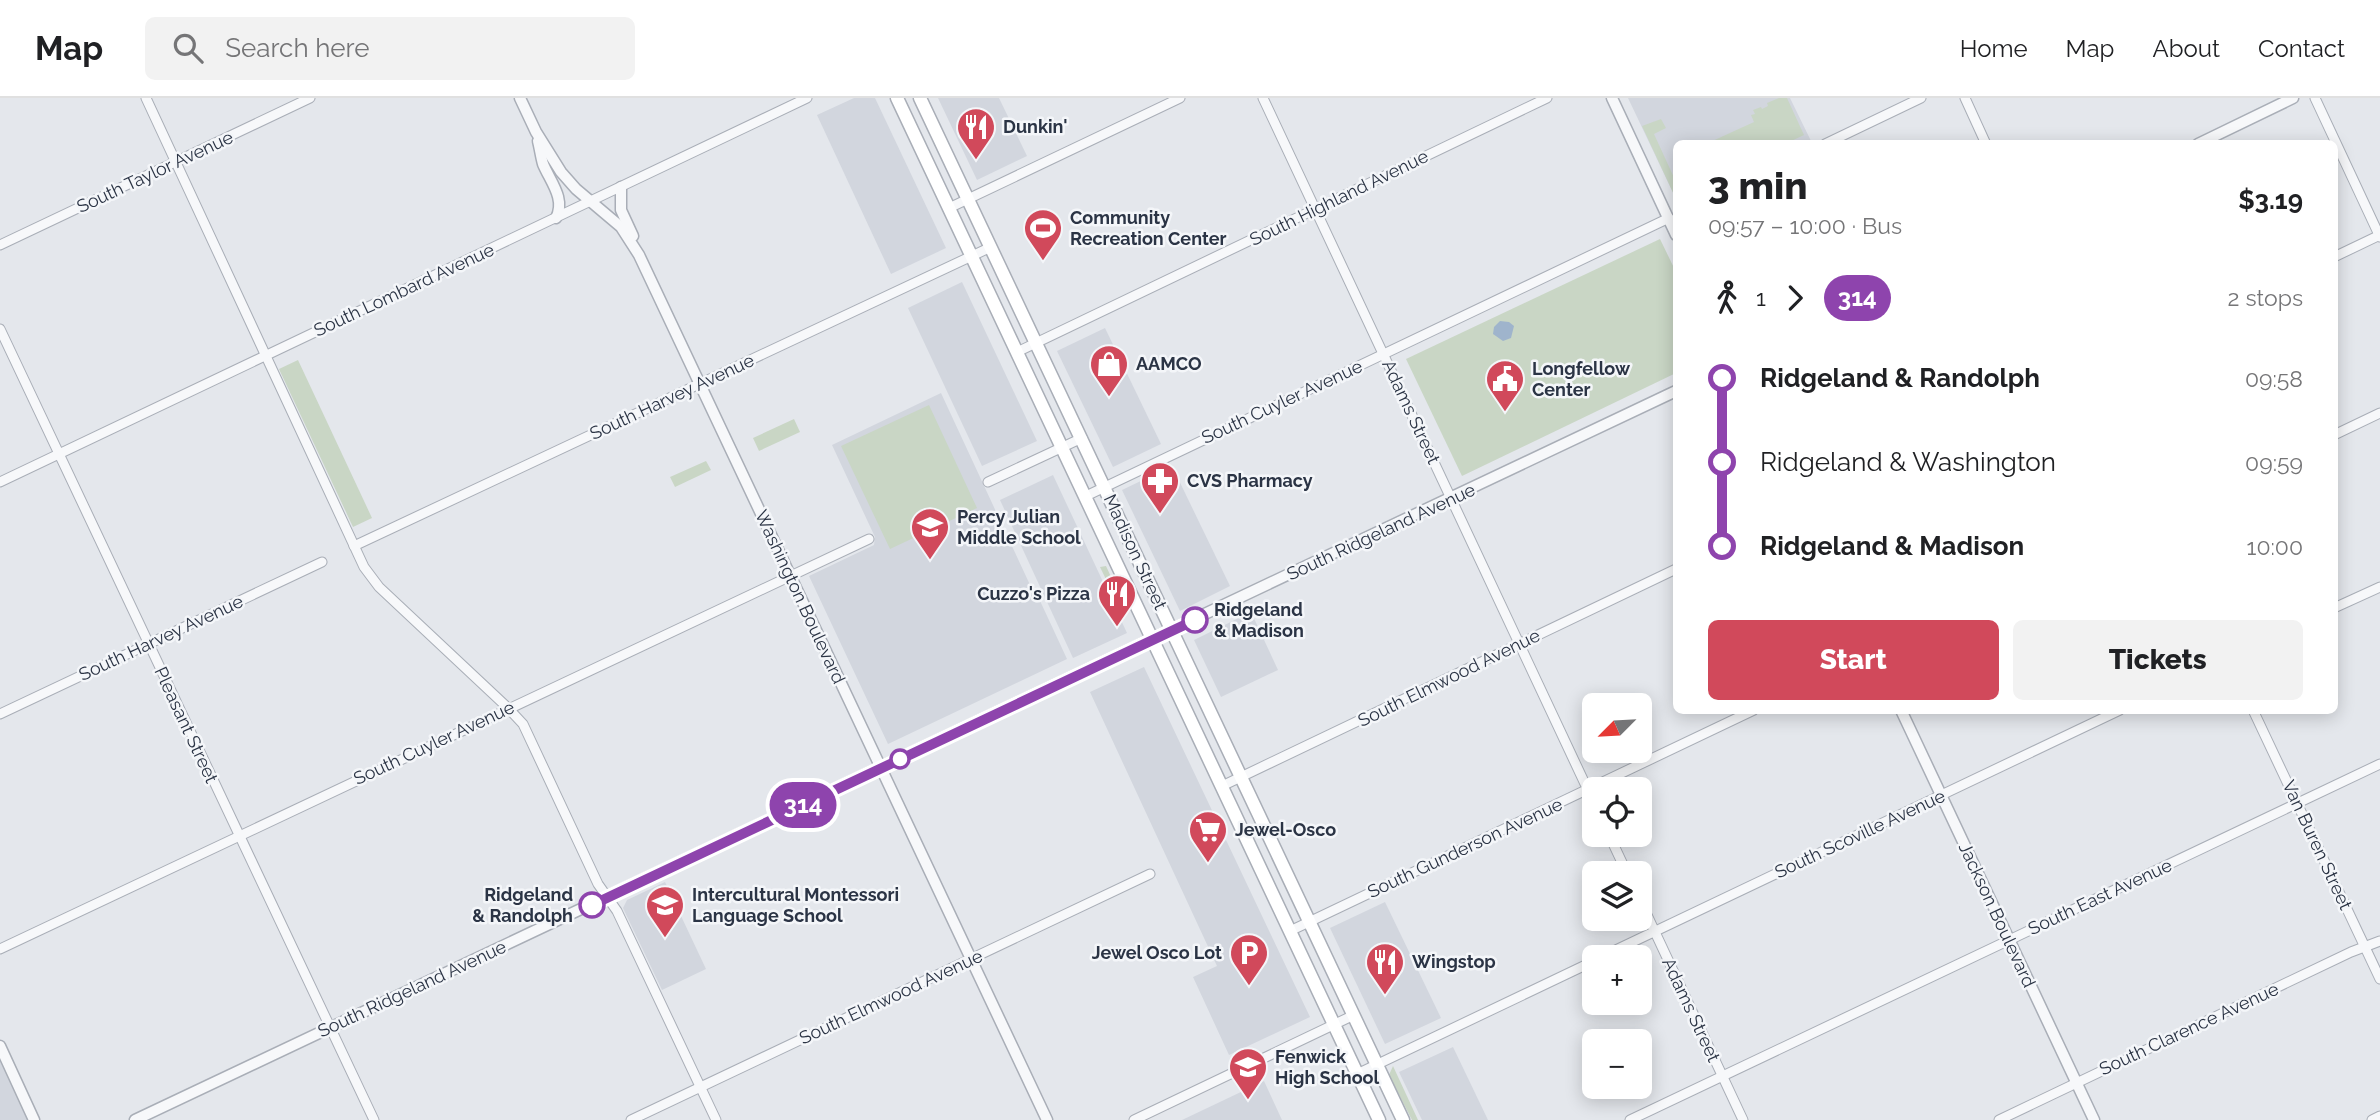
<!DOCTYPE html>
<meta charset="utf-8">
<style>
:root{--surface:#fff;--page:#f2f2f2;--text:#202124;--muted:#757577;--line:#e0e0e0;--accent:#d1495b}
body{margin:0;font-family:Raleway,sans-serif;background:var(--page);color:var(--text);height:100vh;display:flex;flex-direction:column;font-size:26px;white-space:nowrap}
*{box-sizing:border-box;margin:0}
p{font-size:23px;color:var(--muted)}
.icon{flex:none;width:38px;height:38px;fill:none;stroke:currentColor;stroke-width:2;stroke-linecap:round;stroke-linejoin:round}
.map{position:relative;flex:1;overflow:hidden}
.panel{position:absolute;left:1673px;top:42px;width:665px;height:574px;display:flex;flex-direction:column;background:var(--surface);border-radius:10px;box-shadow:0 4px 18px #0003}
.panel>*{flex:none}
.badge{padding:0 14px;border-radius:23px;font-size:24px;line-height:46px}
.needle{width:46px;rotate:246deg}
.controls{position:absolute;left:1582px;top:595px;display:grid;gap:14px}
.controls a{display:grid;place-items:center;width:70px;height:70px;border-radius:10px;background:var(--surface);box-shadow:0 4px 18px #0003;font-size:35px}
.map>.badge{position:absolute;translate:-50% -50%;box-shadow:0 0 0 4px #fff}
.legs{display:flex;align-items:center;gap:10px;height:77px;padding:0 35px;font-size:23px}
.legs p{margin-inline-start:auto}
.headline{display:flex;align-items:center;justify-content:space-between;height:119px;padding:0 35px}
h1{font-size:38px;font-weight:800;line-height:52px}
.cta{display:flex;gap:14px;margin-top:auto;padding:14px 35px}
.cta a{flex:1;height:80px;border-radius:10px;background:var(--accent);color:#fff;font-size:28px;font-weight:800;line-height:80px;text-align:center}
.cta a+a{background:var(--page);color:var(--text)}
ul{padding:0 35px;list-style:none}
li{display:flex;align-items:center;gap:24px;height:84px;font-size:26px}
li i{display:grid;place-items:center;width:10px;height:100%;margin:0 9px;background:currentColor}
li i::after{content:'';width:18px;height:18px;margin:-9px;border:5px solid;border-radius:50%;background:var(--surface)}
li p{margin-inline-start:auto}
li:first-child i{background:linear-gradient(#0000 50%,currentColor 0)}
li:last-child i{background:linear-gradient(currentColor 50%,#0000 0)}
header{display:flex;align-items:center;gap:42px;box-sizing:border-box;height:98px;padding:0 35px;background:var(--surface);border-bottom:2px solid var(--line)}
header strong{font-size:33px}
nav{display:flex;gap:38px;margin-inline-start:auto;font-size:24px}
.search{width:490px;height:63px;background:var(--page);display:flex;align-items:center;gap:18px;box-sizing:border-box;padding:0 24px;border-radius:10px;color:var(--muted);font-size:26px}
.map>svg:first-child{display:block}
.built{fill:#d2d6de}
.green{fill:#c9d6c5}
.water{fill:#9fb4cc}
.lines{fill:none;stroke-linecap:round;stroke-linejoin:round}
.minor-casing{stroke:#a9aeb7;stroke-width:11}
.tertiary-casing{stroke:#a9aeb7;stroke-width:13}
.secondary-casing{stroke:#a9aeb7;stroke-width:15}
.minor{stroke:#f7f8fa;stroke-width:9}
.tertiary{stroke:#f7f8fa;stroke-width:10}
.secondary{stroke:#fff;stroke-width:12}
.line-1-casing{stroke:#fff;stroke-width:16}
.line-1{stroke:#8e44ad;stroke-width:10}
.stop-1-dot{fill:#fff;stroke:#8e44ad;stroke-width:3.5}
.labels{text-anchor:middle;stroke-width:5;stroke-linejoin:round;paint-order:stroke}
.poi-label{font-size:18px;font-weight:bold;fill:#2b3445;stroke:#f4f6f9;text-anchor:start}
.street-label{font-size:18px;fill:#2b3445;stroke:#f4f6f9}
.stop-label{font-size:18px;font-weight:bold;fill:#2b3445;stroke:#f4f6f9;text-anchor:start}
</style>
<header>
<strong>Map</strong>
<div class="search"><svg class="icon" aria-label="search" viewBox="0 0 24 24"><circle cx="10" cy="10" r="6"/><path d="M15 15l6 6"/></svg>Search here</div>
<nav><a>Home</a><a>Map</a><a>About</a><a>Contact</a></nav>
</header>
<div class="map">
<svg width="2380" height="1022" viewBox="0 0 2380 1022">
<rect width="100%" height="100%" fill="#e4e7ec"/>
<g class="built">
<path d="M854,0h21l71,150 -55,26 -74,-159z"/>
<path d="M938,0h61l28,58 -50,24z"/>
<path d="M1628,0h162l22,45 -136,1v55z"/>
<path d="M962,184l75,159 -55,25 -74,-158z"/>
<path d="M1105,230l56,116 -48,23 -56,-116z"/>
<path d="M941,295l90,194 4,3 32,69 -179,85 -79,-168 65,-31 1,-8 -43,-92z"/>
<path d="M1172,368l58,120 -50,25 -58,-121z"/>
<path d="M1053,377l74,158 -54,25 -73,-158z"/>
<path d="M1251,514l27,58 -57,27 -27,-57z"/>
<path d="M1144,569l166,350 -81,38 -36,-78 24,-11 -127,-274z"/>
<path d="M665,784l41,87 -44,21 -39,-82 4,-8z"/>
<path d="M1385,804l56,116 -56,26 -55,-116z"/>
<path d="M1453,949l12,25 23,48h-66l-23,-48z"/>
<path d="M0,960l29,62h-29z"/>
<path d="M1264,983l18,39h-100z"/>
</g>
<g class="green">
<path d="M1779,0h8l17,37 -17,8h-79l46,-21 -3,-7 4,-1 -2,-4 8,-3 1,2 6,-3 -1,-3z"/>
<path d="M1661,21l5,9 -12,6 22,48v17l-34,-73z"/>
<path d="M1660,141l16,33v101l-214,103 -56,-117z"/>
<path d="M298,262l74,158 -19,9 -74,-158z"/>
<path d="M929,307l48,103 -87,41 -49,-103z"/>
<path d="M794,321l6,13 -41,19 -6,-13z"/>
<path d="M706,363l5,9 -36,17 -5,-10z"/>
<path d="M1106,468l13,28 -5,2 -14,-29z"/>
<path d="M1393,968l25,54h-6l-23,-45z"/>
</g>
<path class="water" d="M1500,223l9,1 5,4 -3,12 -8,3 -10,-7 1,-7z"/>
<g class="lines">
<defs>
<g id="minor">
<path d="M146,0l218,469 15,20 129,121 15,16 75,160 19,27 99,209"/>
<path d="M1263,0l331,705"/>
<path d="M1965,0l21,46"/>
<path d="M2315,0l65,139"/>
<path d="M1825,46l96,-46"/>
<path d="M949,110l231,-110"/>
<path d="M0,147l310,-147"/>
<path d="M2334,159l46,-22"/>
<path d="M0,231l374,791"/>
<path d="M1017,254l530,-254"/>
<path d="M2334,337l46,-22"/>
<path d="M0,384l807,-384"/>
<path d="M988,384l94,-44"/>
<path d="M1086,398l583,-278"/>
<path d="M354,448l637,-299"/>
<path d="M2334,510l46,-21"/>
<path d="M2253,612l127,269"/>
<path d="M0,616l322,-152"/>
<path d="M1222,688l454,-217"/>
<path d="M1609,737l18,38"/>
<path d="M1640,802l103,220"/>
<path d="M1290,833l464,-221"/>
<path d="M0,851l869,-410"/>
<path d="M1601,859l519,-247"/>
<path d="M1357,976l237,-113"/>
<path d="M631,1022l519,-246"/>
<path d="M1134,1022l220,-105"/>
<path d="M1630,1022l750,-356"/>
<path d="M1999,1022l352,-168 29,-11"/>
<path d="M2372,1022l8,-4"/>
</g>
<g id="tertiary">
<path d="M520,0l16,34 25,40 15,17 45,38 18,28 408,865"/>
<path d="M1612,0l64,137"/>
<path d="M538,43c2,8 3,16 5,23 7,17 23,35 13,54"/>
<path d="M2198,46l95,-46"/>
<path d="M621,89v23l12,26"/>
<path d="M1901,612l193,410"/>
<path d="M0,948l34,74"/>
<path d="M135,1022l1541,-729"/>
</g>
<g id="secondary">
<path d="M897,0l482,1022"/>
<path d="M920,0l483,1022"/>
</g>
</defs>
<use href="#minor" class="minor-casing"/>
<use href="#tertiary" class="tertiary-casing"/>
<use href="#secondary" class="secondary-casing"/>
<use href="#minor" class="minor"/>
<use href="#tertiary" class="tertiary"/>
<use href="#secondary" class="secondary"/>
</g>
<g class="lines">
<defs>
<path id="line-1" d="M592,807l603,-285"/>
</defs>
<use href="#line-1" class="line-1-casing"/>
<use href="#line-1" class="line-1"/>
</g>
<defs>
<symbol id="restaurant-pin" viewBox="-11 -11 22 30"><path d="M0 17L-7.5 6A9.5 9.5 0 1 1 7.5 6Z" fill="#d1495b" stroke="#f4f6f9"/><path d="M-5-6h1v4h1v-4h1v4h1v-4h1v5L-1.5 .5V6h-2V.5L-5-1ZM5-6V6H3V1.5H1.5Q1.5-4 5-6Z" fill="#fff"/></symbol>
<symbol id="stadium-pin" viewBox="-11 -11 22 30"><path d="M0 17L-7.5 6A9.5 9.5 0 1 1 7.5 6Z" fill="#d1495b" stroke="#f4f6f9"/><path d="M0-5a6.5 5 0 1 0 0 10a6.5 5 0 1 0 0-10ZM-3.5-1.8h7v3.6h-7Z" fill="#fff"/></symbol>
<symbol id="shop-pin" viewBox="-11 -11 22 30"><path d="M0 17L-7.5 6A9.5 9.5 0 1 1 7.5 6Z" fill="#d1495b" stroke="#f4f6f9"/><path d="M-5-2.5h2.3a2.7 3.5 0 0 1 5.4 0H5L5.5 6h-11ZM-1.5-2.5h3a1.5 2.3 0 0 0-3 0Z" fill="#fff"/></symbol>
<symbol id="civic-pin" viewBox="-11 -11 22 30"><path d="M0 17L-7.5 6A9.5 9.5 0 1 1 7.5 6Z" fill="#d1495b" stroke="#f4f6f9"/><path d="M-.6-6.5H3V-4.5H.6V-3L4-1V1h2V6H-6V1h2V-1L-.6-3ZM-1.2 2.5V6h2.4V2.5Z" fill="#fff"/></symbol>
<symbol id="pharmacy-pin" viewBox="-11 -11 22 30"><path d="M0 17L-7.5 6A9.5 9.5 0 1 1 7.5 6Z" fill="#d1495b" stroke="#f4f6f9"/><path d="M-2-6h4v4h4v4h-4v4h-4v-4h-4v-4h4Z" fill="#fff"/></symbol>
<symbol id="school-pin" viewBox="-11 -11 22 30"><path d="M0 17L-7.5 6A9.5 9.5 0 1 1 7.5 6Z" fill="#d1495b" stroke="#f4f6f9"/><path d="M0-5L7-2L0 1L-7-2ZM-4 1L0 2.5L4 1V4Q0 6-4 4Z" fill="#fff"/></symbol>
<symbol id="supermarket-pin" viewBox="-11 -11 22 30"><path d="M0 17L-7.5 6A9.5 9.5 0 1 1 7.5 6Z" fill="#d1495b" stroke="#f4f6f9"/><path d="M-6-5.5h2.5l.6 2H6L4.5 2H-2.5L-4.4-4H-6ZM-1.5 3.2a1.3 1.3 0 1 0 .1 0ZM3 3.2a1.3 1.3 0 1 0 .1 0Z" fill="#fff"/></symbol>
<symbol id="parking-pin" viewBox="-11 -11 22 30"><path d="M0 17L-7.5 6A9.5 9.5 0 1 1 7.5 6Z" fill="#d1495b" stroke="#f4f6f9"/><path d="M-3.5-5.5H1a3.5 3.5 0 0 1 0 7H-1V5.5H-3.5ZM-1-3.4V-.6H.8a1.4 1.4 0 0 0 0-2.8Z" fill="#fff"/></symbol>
</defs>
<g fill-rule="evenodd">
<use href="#restaurant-pin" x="954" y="7" width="44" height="60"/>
<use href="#stadium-pin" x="1021" y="108" width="44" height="60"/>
<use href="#shop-pin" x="1087" y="244" width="44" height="60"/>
<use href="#civic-pin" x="1483" y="259" width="44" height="60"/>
<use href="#pharmacy-pin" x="1138" y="361" width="44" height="60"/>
<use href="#school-pin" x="908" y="407" width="44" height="60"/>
<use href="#restaurant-pin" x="1095" y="474" width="44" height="60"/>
<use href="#supermarket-pin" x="1186" y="710" width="44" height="60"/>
<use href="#school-pin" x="643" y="785" width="44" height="60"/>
<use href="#parking-pin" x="1227" y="833" width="44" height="60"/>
<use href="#restaurant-pin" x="1363" y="842" width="44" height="60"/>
<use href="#school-pin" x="1226" y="947" width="44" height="60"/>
</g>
<g class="stop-1-dot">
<circle cx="1195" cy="522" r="12"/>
<circle cx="900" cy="661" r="9"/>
<circle cx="592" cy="807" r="12"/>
</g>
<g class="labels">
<g class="poi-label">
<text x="1003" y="35">Dunkin'</text>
<text x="1070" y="126">Community<tspan x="1070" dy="21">Recreation Center</tspan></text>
<text x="1136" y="272">AAMCO</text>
<text x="1532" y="277">Longfellow<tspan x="1532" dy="21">Center</tspan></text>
<text x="1187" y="389">CVS Pharmacy</text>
<text x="957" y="425">Percy Julian<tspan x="957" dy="21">Middle School</tspan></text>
<text x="1090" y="502" text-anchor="end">Cuzzo's Pizza</text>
<text x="1235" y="738">Jewel-Osco</text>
<text x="692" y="803">Intercultural Montessori<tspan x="692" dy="21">Language School</tspan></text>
<text x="1222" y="861" text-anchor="end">Jewel Osco Lot</text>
<text x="1412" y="870">Wingstop</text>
<text x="1275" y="965">Fenwick<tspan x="1275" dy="21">High School</tspan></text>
</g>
<g class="street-label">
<text transform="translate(155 74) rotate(-25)" y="6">South Taylor Avenue</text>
<text transform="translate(1339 100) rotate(-26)" y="6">South Highland Avenue</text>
<text transform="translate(404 192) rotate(-25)" y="6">South Lombard Avenue</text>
<text transform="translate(672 299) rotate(-25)" y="6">South Harvey Avenue</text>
<text transform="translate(1282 304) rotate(-25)" y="6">South Cuyler Avenue</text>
<text transform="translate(1411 314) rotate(65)" y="6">Adams Street</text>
<text transform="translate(1381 434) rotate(-25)" y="6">South Ridgeland Avenue</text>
<text transform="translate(1135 454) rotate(65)" y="6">Madison Street</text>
<text transform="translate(800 499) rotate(65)" y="6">Washington Boulevard</text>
<text transform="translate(161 540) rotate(-25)" y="6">South Harvey Avenue</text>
<text transform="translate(1449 580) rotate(-26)" y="6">South Elmwood Avenue</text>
<text transform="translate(186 627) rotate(65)" y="6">Pleasant Street</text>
<text transform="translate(434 645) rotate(-25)" y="6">South Cuyler Avenue</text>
<text transform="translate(1860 736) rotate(-25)" y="6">South Scoville Avenue</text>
<text transform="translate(2317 747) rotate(65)" y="6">Van Buren Street</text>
<text transform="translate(1465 750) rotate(-25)" y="6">South Gunderson Avenue</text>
<text transform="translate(2100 799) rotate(-25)" y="6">South East Avenue</text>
<text transform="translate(1997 817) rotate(65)" y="6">Jackson Boulevard</text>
<text transform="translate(412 891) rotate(-25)" y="6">South Ridgeland Avenue</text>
<text transform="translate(891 899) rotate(-25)" y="6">South Elmwood Avenue</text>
<text transform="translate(1691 912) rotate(65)" y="6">Adams Street</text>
<text transform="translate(2189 931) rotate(-25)" y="6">South Clarence Avenue</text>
</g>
<g class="stop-label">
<text x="1214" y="518">Ridgeland<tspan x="1214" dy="21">&amp; Madison</tspan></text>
<text x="573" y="803" text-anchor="end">Ridgeland<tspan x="573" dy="21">&amp; Randolph</tspan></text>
</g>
</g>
</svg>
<div class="controls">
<a><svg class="needle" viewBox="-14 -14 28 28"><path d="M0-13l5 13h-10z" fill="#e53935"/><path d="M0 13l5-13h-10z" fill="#757577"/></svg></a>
<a><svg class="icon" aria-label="locate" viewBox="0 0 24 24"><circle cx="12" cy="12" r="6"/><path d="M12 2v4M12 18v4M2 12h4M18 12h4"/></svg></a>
<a><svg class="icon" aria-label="layers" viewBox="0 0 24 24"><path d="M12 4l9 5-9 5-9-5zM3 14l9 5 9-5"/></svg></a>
<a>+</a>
<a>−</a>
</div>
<b class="badge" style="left:803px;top:707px;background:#8e44ad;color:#fff">314</b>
<section class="panel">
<div class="headline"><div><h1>3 min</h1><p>09:57 – 10:00 · Bus</p></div><b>$3.19</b></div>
<div class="legs"><svg class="icon" aria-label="walk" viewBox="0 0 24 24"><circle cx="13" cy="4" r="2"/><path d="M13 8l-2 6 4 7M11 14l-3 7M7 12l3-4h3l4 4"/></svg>1<svg class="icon" aria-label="forward" viewBox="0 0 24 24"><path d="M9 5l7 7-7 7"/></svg><b class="badge" style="background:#8e44ad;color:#fff">314</b><p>2 stops</p></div>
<ul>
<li><i style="color:#8e44ad"></i><b>Ridgeland &amp; Randolph</b><p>09:58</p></li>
<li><i style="color:#8e44ad"></i><span>Ridgeland &amp; Washington</span><p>09:59</p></li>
<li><i style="color:#8e44ad"></i><b>Ridgeland &amp; Madison</b><p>10:00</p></li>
</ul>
<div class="cta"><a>Start</a><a>Tickets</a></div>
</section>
</div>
